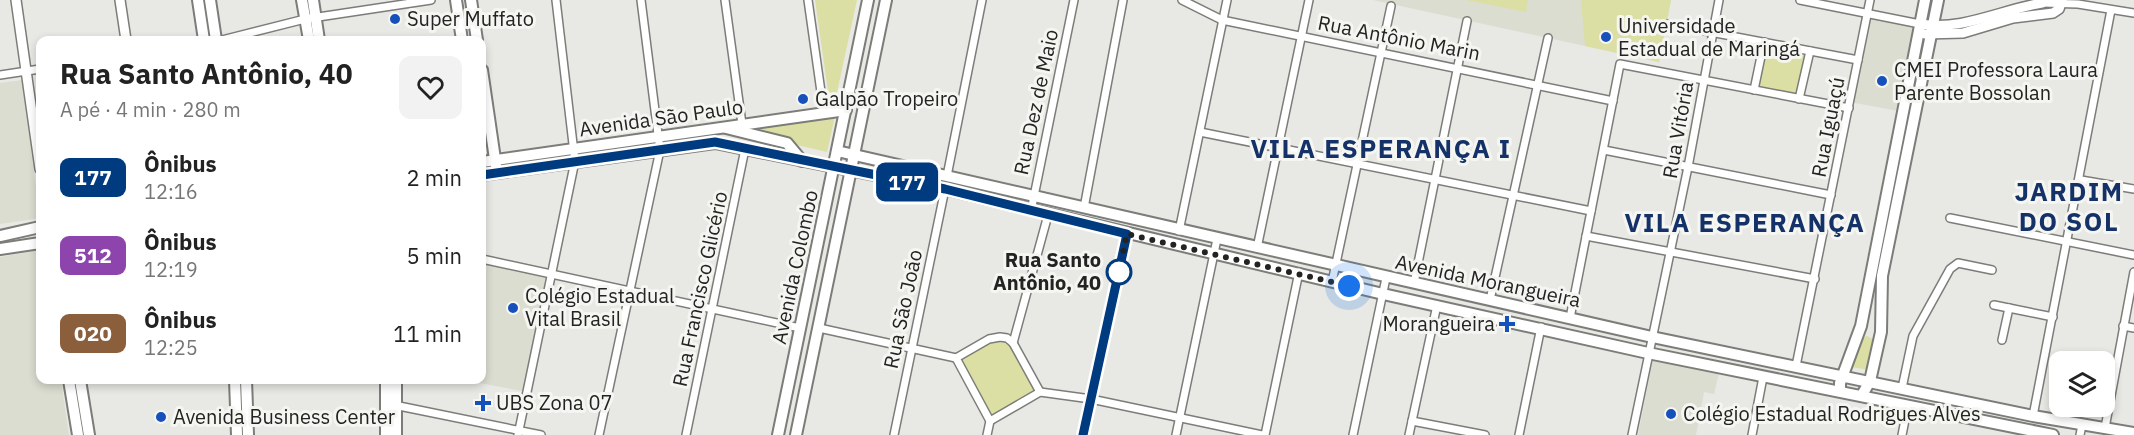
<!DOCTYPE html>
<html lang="pt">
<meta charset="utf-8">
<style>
:root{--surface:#fff;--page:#f2f2f2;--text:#222;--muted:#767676}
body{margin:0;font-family:"IBM Plex Sans",sans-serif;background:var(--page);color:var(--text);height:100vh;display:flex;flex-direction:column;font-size:22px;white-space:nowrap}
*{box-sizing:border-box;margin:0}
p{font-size:20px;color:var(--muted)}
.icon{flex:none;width:33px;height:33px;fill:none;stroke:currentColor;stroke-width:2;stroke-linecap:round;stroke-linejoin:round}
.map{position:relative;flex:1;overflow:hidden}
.sheet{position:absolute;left:36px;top:36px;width:450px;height:348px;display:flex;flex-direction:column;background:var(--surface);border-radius:12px;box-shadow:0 3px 9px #0003}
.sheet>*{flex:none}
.badge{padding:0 12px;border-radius:9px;font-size:21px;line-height:39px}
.buttons{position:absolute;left:2049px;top:351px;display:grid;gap:12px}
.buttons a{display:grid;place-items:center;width:66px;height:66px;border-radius:12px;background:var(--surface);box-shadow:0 3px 9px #0003;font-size:30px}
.you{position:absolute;width:30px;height:30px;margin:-15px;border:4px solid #fff;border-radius:50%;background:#1a73e8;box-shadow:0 0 0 9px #1a73e833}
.map>.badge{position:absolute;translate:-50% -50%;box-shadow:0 0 0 3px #fff}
.round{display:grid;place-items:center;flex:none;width:63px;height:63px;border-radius:12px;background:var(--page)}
.summary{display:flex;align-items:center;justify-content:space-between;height:102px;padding:0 24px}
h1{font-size:28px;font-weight:700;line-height:45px}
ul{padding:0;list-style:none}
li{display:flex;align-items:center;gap:18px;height:78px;padding:0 24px}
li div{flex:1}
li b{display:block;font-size:22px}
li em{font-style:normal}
li .badge{min-width:66px;font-weight:700;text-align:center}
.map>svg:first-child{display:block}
.built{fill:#dcddd1}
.green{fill:#dbdfa3}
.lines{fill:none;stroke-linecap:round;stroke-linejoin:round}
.minor-casing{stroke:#7c7c79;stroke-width:10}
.tertiary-casing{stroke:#7c7c79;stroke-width:12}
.secondary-casing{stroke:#7c7c79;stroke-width:14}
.primary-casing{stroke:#7c7c79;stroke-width:14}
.minor{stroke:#fff;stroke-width:7}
.tertiary{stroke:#fff;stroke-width:9}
.secondary{stroke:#fff;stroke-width:10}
.primary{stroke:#fff;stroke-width:10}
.line-casing{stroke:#fff;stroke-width:14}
.line{stroke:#003b80;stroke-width:9}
.walk{stroke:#232322;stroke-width:6;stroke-dasharray:0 10.8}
.poi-dot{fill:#1550bb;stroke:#f5f5f2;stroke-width:2}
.stop-dot{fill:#fff;stroke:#003b80;stroke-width:3}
.labels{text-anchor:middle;stroke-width:6;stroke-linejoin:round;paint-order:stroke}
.poi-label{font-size:20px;fill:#232322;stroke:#f5f5f2;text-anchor:start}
.street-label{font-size:20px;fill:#232322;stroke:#f5f5f2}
.stop-label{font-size:20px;font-weight:bold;fill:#232322;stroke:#f5f5f2;text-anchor:end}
.district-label{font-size:26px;font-weight:bold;letter-spacing:1.5px;fill:#153268;stroke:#f5f5f2}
</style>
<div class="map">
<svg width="2134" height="435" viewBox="0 0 2134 435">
<rect width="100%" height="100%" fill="#e8e8e4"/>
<g class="built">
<path d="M1373,0h298l-12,62z"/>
<path d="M1867,13l53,11 -16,88 -54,-10z"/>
<path d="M22,80l18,138 -40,6v-141z"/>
<path d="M40,250v130h21l8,55h-69v-178z"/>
<path d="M482,259l69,17 -24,116 -63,-12h18z"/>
<path d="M1653,359l66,14 -5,21 -10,-2 -8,43h-58z"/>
</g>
<g class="green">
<path d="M815,0h42l-21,97 -7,1z"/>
<path d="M1466,0h62l-2,12z"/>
<path d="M1581,0h90l-12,62 -74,-16z"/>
<path d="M1764,42l46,9 -11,48 -45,-9z"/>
<path d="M836,112l-9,40 -107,-25z"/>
<path d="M1867,336l8,4 -6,30 -18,-3 11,-28z"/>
<path d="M1007,338l33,54 -50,29 -34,-63 33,-19z"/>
</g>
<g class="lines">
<defs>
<g id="minor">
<path d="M725,0l17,124"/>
<path d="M808,0l16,113"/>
<path d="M1182,0l40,20 391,81"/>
<path d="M1800,0l120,24"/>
<path d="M2042,3l36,1 56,9"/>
<path d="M1668,24l190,36"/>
<path d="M222,40l83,-21 126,-19"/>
<path d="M0,75l40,-6"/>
<path d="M1754,90l10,-48"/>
<path d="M1799,99l11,-48"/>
<path d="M1200,132l391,79"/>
<path d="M1604,150l227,45"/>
<path d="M947,176l35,-176"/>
<path d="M2081,180l53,9"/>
<path d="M1084,208l39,-208"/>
<path d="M1031,211l43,-211"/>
<path d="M1950,218l184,37"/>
<path d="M1179,231l48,-231"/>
<path d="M1586,236l229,43"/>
<path d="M1257,248l52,-248"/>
<path d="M482,259l318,69"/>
<path d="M1332,282l59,-276"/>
<path d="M1414,283l53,-262"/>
<path d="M1490,300l58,-262"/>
<path d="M1994,305l59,12"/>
<path d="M1570,318l50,-254 229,44"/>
<path d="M2123,326l11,2"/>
<path d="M819,328l137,30"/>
<path d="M1000,337l7,1 6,5 27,49 -50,29 -34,-63 33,-19z"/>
<path d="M2002,340l7,-32"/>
<path d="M1013,343l35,-128"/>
<path d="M1796,366l74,-366"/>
<path d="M1902,388l11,-52 37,-67 8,-6 34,7"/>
<path d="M1040,392l51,7 171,36"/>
<path d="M394,405l147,30"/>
<path d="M2033,416l78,-406"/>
<path d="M1412,421l73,14"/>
<path d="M2105,428l29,-156"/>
<path d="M518,435l57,-274 -19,-161"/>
<path d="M599,435l61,-285 -19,-150"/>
<path d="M686,435l59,-286"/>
<path d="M894,435l51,-246"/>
<path d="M987,435l3,-14"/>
<path d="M1083,435l44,-201"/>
<path d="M1176,435l41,-196"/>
<path d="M1265,435l34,-163"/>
<path d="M1353,435l33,-157"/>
<path d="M1409,435l28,-130"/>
<path d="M1519,435l22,-108"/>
<path d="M1632,435l56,-268 31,-167"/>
<path d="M1752,435l11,-58"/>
<path d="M1902,435l6,-30"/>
<path d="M2080,435l2,-10"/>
</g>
<g id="tertiary">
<path d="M16,0l24,169"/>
<path d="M120,0l6,40"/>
<path d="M1920,24c43,7 80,-14 122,-21l1,-3"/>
<path d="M1925,34l38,-1 50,-15 40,-5 6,-4 3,-9"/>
</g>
<g id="secondary">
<path d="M198,0l6,40"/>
<path d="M210,0l6,40"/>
<path d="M302,0l7,40"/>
<path d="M313,0l6,40"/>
<path d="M456,0l6,40"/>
<path d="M471,0l6,40"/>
<path d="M482,70l14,96"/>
<path d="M726,128l61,15 15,18"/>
<path d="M482,162l364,-52"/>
<path d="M482,175l233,-32 119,24"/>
<path d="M0,236l40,-9"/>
<path d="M0,249l40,-6"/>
<path d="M69,380l9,55"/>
<path d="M80,380l9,55"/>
<path d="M235,380l2,55"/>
<path d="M246,380l2,55"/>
<path d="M386,380v55"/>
<path d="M1840,390v-7l21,-57 64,-326"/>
<path d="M1862,395l8,-14 11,-49 1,-56 56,-276"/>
<path d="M396,435v-55"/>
</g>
<g id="primary">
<path d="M837,151l815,186 381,79 101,17"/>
<path d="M834,167l111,22 438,105 265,59 405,82"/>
<path d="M778,435l90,-435"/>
<path d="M796,435l90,-435"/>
</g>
</defs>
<use href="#minor" class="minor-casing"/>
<use href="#tertiary" class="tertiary-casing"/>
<use href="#secondary" class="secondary-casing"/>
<use href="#primary" class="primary-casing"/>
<use href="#minor" class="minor"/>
<use href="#tertiary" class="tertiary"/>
<use href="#secondary" class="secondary"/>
<use href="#primary" class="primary"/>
</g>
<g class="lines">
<defs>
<path id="line" d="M482,175l233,-33 230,47 182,45 -44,201"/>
</defs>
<use href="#line" class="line-casing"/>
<use href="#line" class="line"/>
<path class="walk" d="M1119,272l8,-38 222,52"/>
</g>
<g class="poi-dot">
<circle cx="395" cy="19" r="6"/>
<circle cx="1606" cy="37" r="6"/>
<circle cx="1882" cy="81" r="6"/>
<circle cx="803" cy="99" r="6"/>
<circle cx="513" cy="308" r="6"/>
<path d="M1504 315h6v6h6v6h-6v6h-6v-6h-6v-6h6z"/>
<path d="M480 394h6v6h6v6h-6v6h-6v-6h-6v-6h6z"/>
<circle cx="1671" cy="414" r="6"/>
<circle cx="161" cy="417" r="6"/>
</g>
<circle class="stop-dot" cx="1119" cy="272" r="12"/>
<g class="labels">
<g class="poi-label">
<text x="407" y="26">Super Muffato</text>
<text x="1618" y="33">Universidade<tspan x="1618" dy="23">Estadual de Maringá</tspan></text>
<text x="1894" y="77">CMEI Professora Laura<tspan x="1894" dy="23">Parente Bossolan</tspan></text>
<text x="815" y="106">Galpão Tropeiro</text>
<text x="525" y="303">Colégio Estadual<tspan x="525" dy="23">Vital Brasil</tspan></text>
<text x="1495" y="331" text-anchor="end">Morangueira</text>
<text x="496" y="410">UBS Zona 07</text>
<text x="1683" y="421">Colégio Estadual Rodrigues Alves</text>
<text x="173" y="424">Avenida Business Center</text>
</g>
<g class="street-label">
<text transform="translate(1399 38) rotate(11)" y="7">Rua Antônio Marin</text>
<text transform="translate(1036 102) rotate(-78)" y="7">Rua Dez de Maio</text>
<text transform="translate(661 118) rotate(-8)" y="7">Avenida São Paulo</text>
<text transform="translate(1828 127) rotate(-79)" y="7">Rua Iguaçú</text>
<text transform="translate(1678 130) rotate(-80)" y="7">Rua Vitória</text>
<text transform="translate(795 267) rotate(-78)" y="7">Avenida Colombo</text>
<text transform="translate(1488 281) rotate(12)" y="7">Avenida Morangueira</text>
<text transform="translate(700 289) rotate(-78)" y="7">Rua Francisco Glicério</text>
<text transform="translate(903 309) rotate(-78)" y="7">Rua São João</text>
</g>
<g class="stop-label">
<text x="1101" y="267">Rua Santo<tspan x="1101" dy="23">Antônio, 40</tspan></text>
</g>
<g class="district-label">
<text x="1381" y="158">VILA ESPERANÇA I</text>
<text x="2069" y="201">JARDIM<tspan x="2069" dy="30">DO SOL</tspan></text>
<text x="1745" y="232">VILA ESPERANÇA</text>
</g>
</g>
</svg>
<div class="buttons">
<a><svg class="icon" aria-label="layers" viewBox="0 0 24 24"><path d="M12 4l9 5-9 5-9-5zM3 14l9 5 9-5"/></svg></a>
</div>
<div class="you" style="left:1349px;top:286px"></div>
<b class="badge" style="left:907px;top:182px;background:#003b80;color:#fff">177</b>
<section class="sheet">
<div class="summary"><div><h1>Rua Santo Antônio, 40</h1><p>A pé · 4 min · 280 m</p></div><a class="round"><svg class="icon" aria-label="heart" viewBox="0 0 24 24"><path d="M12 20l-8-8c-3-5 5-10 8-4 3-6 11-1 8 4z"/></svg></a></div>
<ul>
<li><span class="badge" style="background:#003b80;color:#fff">177</span><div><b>Ônibus</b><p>12:16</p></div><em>2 min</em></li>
<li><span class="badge" style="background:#8e44ad;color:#fff">512</span><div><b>Ônibus</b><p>12:19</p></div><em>5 min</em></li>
<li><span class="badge" style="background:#8b5e3c;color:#fff">020</span><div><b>Ônibus</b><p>12:25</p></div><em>11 min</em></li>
</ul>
</section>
</div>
